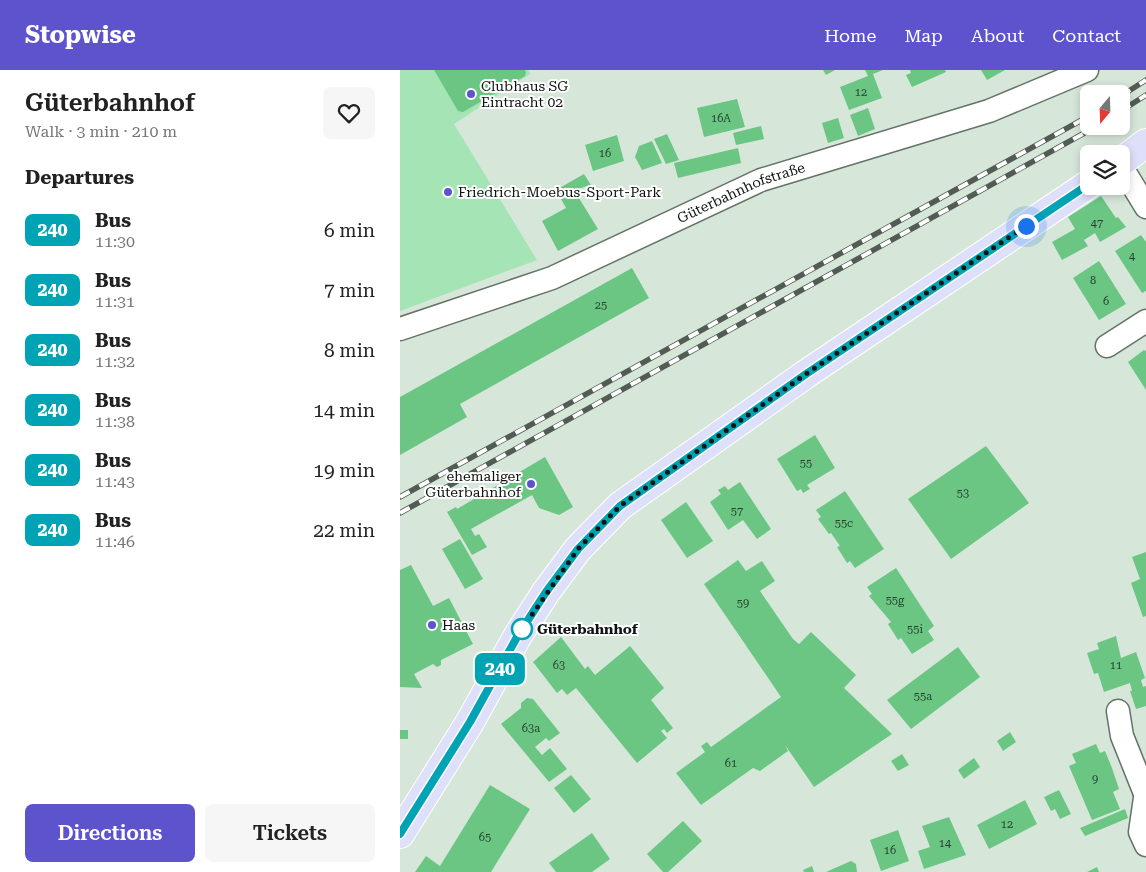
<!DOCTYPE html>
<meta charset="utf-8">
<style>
:root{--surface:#fff;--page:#f6f6f6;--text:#222;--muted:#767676;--accent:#5d54cd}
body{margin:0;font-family:"Roboto Serif",serif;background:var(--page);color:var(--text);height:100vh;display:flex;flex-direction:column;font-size:19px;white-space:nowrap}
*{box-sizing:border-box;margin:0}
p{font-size:16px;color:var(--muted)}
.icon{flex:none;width:28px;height:28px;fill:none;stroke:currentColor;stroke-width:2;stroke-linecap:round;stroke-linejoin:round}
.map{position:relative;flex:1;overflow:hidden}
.details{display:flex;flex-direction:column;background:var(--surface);width:400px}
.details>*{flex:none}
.badge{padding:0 10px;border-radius:8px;font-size:18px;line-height:32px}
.needle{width:32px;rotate:199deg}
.tools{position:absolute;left:680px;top:15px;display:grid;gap:10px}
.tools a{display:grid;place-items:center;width:50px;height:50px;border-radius:8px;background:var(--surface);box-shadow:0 2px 8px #0003;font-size:25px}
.you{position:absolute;width:25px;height:25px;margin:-12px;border:4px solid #fff;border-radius:50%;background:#1a73e8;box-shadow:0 0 0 8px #1a73e833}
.map>.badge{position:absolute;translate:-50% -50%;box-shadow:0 0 0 2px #fff}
h2{padding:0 25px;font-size:19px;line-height:45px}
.round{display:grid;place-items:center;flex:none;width:52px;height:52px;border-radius:8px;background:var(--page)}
.head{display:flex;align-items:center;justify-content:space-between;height:85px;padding:0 25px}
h1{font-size:24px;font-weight:600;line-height:38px}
.cta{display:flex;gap:10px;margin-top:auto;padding:10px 25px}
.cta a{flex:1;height:58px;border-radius:8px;background:var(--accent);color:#fff;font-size:20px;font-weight:600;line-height:58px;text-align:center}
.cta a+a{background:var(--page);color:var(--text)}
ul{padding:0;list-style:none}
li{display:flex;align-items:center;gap:15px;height:60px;padding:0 25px}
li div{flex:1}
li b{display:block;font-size:19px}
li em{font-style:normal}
li .badge{min-width:55px;font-weight:700;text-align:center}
header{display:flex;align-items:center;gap:30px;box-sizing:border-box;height:70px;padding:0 25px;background:var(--accent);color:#fff}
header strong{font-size:24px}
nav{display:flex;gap:28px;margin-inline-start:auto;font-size:18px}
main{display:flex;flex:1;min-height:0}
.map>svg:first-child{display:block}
.green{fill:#a5e4b4}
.building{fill:#6bc684}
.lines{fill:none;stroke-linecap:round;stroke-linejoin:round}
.minor-casing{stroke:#637367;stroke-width:25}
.major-casing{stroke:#fff;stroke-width:30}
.minor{stroke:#fff;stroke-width:22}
.major{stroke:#dee0fa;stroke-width:28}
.rail-casing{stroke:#525c54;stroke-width:5.5}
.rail{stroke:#fff;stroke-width:4;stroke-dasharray:11;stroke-linecap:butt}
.line-casing{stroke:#fff;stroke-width:11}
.line{stroke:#00a3b4;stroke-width:8}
.walk{stroke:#0e1510;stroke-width:5;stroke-dasharray:0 9}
.poi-dot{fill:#5d54cd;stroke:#fff;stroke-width:2}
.stop-dot{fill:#fff;stroke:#00a3b4;stroke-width:2.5}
.labels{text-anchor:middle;stroke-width:4;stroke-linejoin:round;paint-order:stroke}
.number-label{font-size:11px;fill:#25412d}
.poi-label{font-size:14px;fill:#0e1510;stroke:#fff;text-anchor:start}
.street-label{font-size:14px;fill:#0e1510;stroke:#fff}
.stop-label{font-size:14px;font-weight:bold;fill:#0e1510;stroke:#fff;text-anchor:start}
</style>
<header>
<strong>Stopwise</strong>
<nav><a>Home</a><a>Map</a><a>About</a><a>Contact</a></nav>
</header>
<main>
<section class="details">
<div class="head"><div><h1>Güterbahnhof</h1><p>Walk · 3 min · 210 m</p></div><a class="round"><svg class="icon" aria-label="heart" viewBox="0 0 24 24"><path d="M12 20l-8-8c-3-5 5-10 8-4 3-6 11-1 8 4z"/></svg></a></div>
<h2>Departures</h2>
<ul>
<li><span class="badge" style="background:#00a3b4;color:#fff">240</span><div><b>Bus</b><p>11:30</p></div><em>6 min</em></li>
<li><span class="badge" style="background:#00a3b4;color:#fff">240</span><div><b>Bus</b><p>11:31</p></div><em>7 min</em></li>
<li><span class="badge" style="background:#00a3b4;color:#fff">240</span><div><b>Bus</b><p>11:32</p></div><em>8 min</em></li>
<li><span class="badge" style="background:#00a3b4;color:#fff">240</span><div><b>Bus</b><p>11:38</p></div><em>14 min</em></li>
<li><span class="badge" style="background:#00a3b4;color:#fff">240</span><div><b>Bus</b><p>11:43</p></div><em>19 min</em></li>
<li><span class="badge" style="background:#00a3b4;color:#fff">240</span><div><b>Bus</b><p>11:46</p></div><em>22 min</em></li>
</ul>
<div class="cta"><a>Directions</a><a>Tickets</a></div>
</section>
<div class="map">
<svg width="746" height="802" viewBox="0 0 746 802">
<rect width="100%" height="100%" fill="#d6e7d9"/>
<path class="green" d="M0,0h128l2,4 -76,50 83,136 -137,51z"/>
<g class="building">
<path d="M34,0h91l1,2 -1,4 -62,36 -5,-1z"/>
<path d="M423,0h12l-9,5z"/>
<path d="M465,0h18l-10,4 9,24 -33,12 -9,-23 28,-11z"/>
<path d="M510,0h35l1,2 -34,15 -6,-12 5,-2z"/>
<path d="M581,0h24l-18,10z"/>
<path d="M337,29l8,28 -41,10 -7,-29z"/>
<path d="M468,38l7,21 -17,7 -8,-21z"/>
<path d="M438,48l6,20 -16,5 -6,-20z"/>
<path d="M361,56l3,13 -28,6 -3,-12z"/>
<path d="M267,64l12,26 -13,4 -12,-25z"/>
<path d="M217,65l7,26 -31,10 -8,-26z"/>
<path d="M252,71l10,22 -20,7 -7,-13 4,-11z"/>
<path d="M338,78l3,15 -63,15 -4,-15z"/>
<path d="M184,104l7,11 -17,5 24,39 -40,22 -16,-30 24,-13 -10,-18z"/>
<path d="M701,126l15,22 2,-1 8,10 -26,15 -5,-9 -11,7 4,6 -26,14 -10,-18 23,-13 -7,-12z"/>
<path d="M741,165l5,7v49l-4,2 -27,-42z"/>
<path d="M699,191l27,43 -27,16 -26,-42z"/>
<path d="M232,198l17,30 -189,106 7,13 -67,38v-58z"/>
<path d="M744,280l2,1v39l-18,-28z"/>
<path d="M415,365l20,33 -28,17 3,4 -7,4 -2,-4 -4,2 -20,-32z"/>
<path d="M586,376l43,57 -78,56 -43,-60z"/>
<path d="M145,387l28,50 -14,8 -20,-7 -7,-13 -61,34 4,7 4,-2 8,13 -15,8 -25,-43 9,-5 1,2z"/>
<path d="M340,412l31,47 -14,10 -14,-19 -15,10 -18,-28 11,-8 -3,-4 7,-4 3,4z"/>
<path d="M445,421l39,58 -29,19 -5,-7 -3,2 -10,-16 3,-1 -9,-13 -2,1 -11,-15 3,-2 -5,-7z"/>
<path d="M286,432l27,39 -26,17 -26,-38z"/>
<path d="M60,469l23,40 -18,10 -23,-40z"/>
<path d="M746,482v64l-3,1 -12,-34 9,-4 -8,-22z"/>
<path d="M338,490l8,11 16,-10 13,20 -15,10 33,48 6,5 12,-12 45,43 -12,13 48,46 -78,53 -29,-42 3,6 -28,20 -7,-3 -52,37 -25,-32 29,-21 -4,-6 6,-4 4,5 70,-50 -77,-113z"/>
<path d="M11,495l22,41 16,-8 24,46 -32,16v5l-4,2 -4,-3 -19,10 8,14 -22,-1v-117z"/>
<path d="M496,498l38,58 -6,5 6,9 -22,14 -11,-16 -3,2 -10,-16 3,-2 -22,-26 3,-2 -5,-7z"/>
<path d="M716,566l5,22 15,-6 9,26 -4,2 2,7 3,-1v20l-10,3 -6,-18h2l-2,-8 -26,9 -6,-19 -4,1 -7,-21 12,-4 -2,-6z"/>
<path d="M161,567l24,32 3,-3 7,9 35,-29 34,42 -13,12 22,28 -6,5 -3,-4 -3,2 6,7 -30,25 -61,-75 -9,7 -5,-6 -5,4 -24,-31z"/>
<path d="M558,577l22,30 -69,52 -24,-29z"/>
<path d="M127,628l6,1 27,34 -11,8 -3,-3 -11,9 7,8 8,-7 17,21 -18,13 -48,-58 20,-16v-5z"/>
<rect x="0" y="660" width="8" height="9"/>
<path d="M610,662l6,10 -13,9 -6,-10z"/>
<path d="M696,674l4,9 5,-2 7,17 7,21 -6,3 7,17 -28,11 -23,-54 7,-3 -4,-9z"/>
<path d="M502,684l7,11 -11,6 -7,-10z"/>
<path d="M574,688l6,9 -16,12 -6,-9z"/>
<path d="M171,705l20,24 -17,14 -20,-25z"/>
<path d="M90,715l40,24 -39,63h-76l11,-16 14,10z"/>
<path d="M659,720l12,24 -11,5 -5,-10 -4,2 -7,-14z"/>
<path d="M625,730l12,24 -48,25 -12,-24z"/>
<path d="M725,739l3,9 -43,18 -5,-8z"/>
<path d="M549,747l17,38 -42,14 -6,-18 12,-4 -8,-21z"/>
<path d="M283,751l19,20 -34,31h-5l-16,-18z"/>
<path d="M498,760l11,31 -28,10 -11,-31z"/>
<path d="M192,763l18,26 -18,13h-36l-7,-9z"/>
<path d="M451,791l5,3 1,8h-31z"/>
<path d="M412,796l2,6h-10l-1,-2z"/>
<path d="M697,797l2,5h-12z"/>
</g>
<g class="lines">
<defs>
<g id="minor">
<path d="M721,96l25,41"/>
<path id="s1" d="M0,259l152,-51 209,-98 228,-69 98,-41"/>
<path d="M707,276l39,-25"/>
<path d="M718,641l4,25 22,55"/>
<path d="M746,721l-6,41 6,13"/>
</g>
<g id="major">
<path d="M721,92l25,-19"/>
<path d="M0,764l70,-112 47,-85 29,-45 32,-43 42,-43 186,-132 283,-190"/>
</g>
</defs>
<use href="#minor" class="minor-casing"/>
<use href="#major" class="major-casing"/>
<use href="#minor" class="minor"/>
<use href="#major" class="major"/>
<defs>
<g id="rail">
<path d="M721,26l25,-16"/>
<path d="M721,41l25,-16"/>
<path d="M0,427l689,-381"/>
<path d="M0,443l697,-387"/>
</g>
</defs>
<use href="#rail" class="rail-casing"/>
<use href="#rail" class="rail"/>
</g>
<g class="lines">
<defs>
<path id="line" d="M0,764l70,-112 47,-85 29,-45 32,-43 42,-43 186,-132 283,-190"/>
</defs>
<use href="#line" class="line-casing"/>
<use href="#line" class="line"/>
<path class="walk" d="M122,559l56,-80 42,-43 186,-132 220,-148"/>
</g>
<g class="poi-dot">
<circle cx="71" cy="24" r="5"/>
<circle cx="48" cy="122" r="5"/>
<circle cx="131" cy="414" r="5"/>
<circle cx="32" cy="555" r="5"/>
</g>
<circle class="stop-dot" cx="122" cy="559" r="10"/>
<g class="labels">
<g class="number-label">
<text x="461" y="26">12</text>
<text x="321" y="52">16A</text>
<text x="205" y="87">16</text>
<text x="697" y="157">47</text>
<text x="732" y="190">4</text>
<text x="693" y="214">8</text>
<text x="706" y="235">6</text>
<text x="201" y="239">25</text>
<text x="406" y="397">55</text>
<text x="563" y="427">53</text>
<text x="337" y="445">57</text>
<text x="444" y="457">55c</text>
<text x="495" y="534">55g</text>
<text x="343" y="537">59</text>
<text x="515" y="563">55i</text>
<text x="159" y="599">63</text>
<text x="716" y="599">11</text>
<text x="523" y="630">55a</text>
<text x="131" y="662">63a</text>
<text x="331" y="697">61</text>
<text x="695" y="713">9</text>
<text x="607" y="758">12</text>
<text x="85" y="771">65</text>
<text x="545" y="777">14</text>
<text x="490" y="784">16</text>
</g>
<g class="poi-label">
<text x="81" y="21">Clubhaus SG<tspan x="81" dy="16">Eintracht 02</tspan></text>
<text x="58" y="127">Friedrich-Moebus-Sport-Park</text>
<text x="121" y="411" text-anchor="end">ehemaliger<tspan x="121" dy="16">Güterbahnhof</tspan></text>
<text x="42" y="560">Haas</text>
</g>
<g class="street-label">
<text dy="5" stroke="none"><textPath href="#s1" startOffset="368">Güterbahnhofstraße</textPath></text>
</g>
<g class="stop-label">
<text x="137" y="564">Güterbahnhof</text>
</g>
</g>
</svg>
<div class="tools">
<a><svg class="needle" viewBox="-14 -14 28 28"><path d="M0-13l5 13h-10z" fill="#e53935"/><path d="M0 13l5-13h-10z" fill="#767676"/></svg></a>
<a><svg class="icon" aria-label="layers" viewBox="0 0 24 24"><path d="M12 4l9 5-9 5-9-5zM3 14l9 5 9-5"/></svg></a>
</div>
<div class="you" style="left:626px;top:156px"></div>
<b class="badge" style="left:100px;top:599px;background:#00a3b4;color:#fff">240</b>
</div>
</main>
